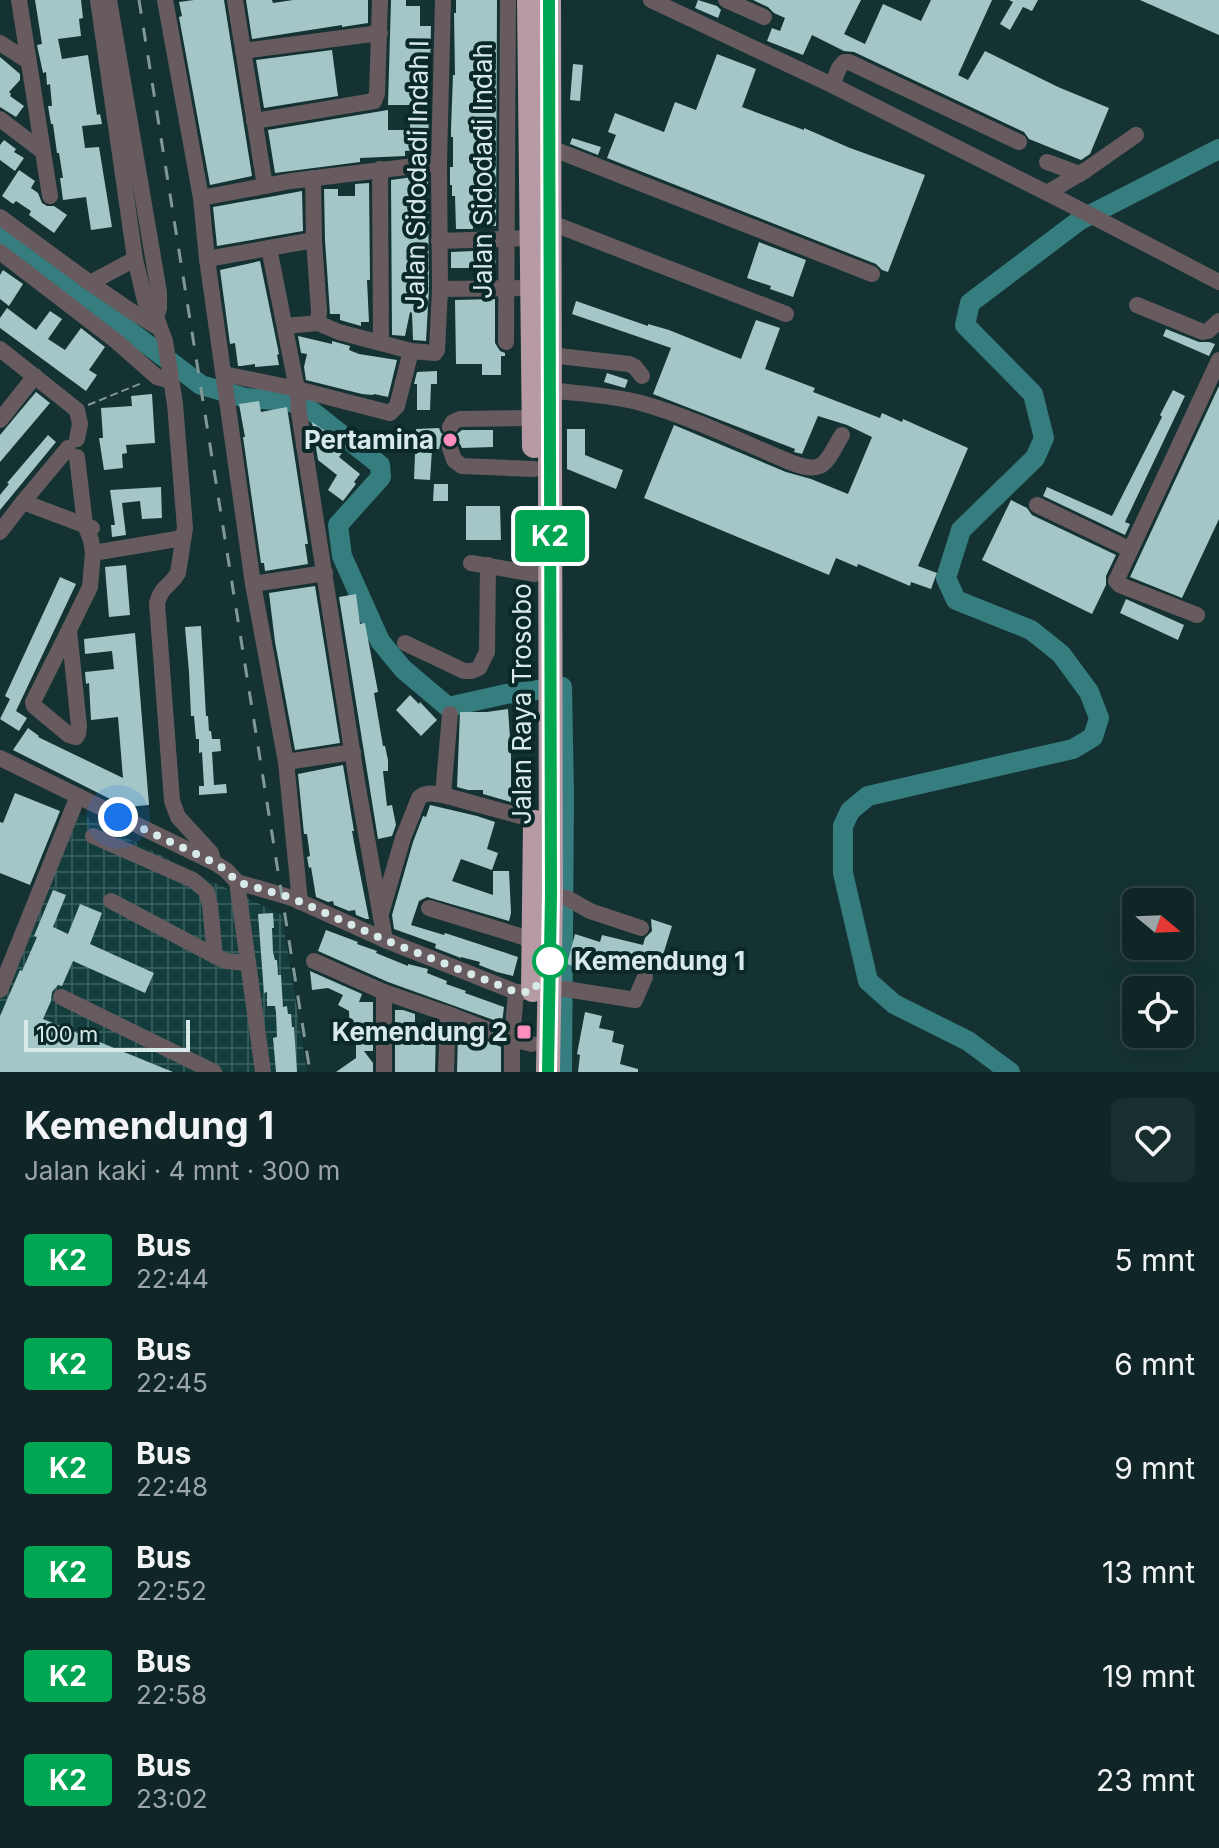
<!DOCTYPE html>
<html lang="id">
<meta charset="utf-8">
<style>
:root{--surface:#102626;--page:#192e2e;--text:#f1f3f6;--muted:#9ca5a7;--line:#304343}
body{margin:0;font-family:Inter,sans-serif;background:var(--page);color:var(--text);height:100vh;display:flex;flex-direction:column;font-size:30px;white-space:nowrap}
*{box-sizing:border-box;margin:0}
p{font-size:26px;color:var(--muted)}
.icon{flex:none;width:44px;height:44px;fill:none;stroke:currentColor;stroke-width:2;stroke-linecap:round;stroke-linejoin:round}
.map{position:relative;height:1072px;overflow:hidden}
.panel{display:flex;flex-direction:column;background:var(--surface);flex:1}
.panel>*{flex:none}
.badge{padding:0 16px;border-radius:6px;font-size:28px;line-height:52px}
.needle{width:52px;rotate:109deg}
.fabs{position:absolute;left:1122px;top:888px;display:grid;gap:16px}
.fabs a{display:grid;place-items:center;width:72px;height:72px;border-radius:12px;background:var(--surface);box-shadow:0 8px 32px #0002,0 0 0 2px var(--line);font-size:40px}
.scale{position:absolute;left:24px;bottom:20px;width:166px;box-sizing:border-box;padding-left:8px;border:4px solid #d8e9e9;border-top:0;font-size:22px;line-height:28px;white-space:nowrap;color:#d8e9e9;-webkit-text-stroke:6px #0a2828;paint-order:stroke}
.you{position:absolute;width:40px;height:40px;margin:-20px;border:6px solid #fff;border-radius:50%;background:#1a73e8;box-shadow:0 0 0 12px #1a73e833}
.map>.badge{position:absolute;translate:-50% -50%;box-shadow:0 0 0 4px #fff}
.round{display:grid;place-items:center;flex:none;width:84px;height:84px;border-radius:12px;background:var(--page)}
.summary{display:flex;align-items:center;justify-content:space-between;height:136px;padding:0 24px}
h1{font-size:38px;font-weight:700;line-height:60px}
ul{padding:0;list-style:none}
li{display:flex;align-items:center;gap:24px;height:104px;padding:0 24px}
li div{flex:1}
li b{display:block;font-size:30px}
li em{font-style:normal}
li .badge{min-width:88px;font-weight:700;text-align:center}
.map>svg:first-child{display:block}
.industrial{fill:url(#industrial-grid)}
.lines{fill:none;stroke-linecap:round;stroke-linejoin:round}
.river{stroke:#357d7e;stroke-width:20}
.building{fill:#a5c6c6}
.path{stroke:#7f9696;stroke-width:2;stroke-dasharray:8 4;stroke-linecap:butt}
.minor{stroke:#675b5f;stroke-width:16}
.highway{stroke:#b69aa4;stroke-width:24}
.rail{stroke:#819898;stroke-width:3;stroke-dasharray:14 14;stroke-linecap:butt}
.line-casing{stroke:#fff;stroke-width:18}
.line{stroke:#00a651;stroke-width:12}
.walk{stroke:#d8e9e9;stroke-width:8;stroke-dasharray:0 14.4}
.poi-dot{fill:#ff8eba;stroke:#0a2828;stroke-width:3}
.stop-dot{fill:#fff;stroke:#00a651;stroke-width:4}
.labels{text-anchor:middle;stroke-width:8;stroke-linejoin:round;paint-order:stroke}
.street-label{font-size:26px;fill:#d8e9e9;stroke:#0a2828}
.poi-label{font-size:26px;font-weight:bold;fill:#d8e9e9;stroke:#0a2828;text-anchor:end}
.stop-label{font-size:26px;font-weight:bold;fill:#d8e9e9;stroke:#0a2828;text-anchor:start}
</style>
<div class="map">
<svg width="1219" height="1072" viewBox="0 0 1219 1072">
<defs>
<pattern id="industrial-grid" width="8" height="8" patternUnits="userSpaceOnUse" patternTransform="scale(2)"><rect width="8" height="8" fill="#143e3e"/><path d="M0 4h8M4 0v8" fill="none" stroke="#355a5a"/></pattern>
</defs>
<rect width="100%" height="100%" fill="#153232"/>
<path class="industrial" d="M80,814l131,67 71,34 25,157h-279l-28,-13v-68z"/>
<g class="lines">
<g class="river">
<path d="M0,233l201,152 45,13 41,3 21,7 72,57 1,12 -43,48 4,31 38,85 23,28 45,38 58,-13 56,-7 2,108 -2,277"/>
<path d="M1010,1072l-42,-31 -74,-37 -26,-23 -25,-108v-47l7,-15 18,-15 205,-47 20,-12 6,-19 -10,-26 -28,-38 -30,-24 -75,-30 -10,-22 15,-48 74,-72 9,-20 -11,-44 -68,-69 5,-22 110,-83 139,-71"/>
</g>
</g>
<g class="building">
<path d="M35,0h46l2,18 -4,1 2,17 -23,3 4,20 26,-4 9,60 3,-1 2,10 -20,2 3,22 14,-1 13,80 -21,3 -5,-33 -23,3 -3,-22h3l-4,-25h-2l-4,-29h-2l-3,-18h4l-2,-22 -3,1 -1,-13 -3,1 -6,-28 5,-1z"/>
<path d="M194,0h30l28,176 -42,9 -31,-168 3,-1 -3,-14z"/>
<path d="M246,0h26l1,3 20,-3h75v23l-26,4v-2l-90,14z"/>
<path d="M391,0h15v6h14v20h11l-3,123 -23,2v5l-45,2v4l-85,11 -7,-43 120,-20v20h22v-25h-22z"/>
<path d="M456,0h41l-1,226h-23v3h-17l-1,-33h-3v-11h-2v-18h3v-30h-2v-8l2,-54h2l-1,-62h2z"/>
<path d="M698,0l19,6 4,4 -3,8 -23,-10z"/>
<path d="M753,0h108l-17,34 21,10 18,-40 38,17 10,-21h61l-34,75 10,5 17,-29 73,36 51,21 -19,46 -9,6 -52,-21 -5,-7 -170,-80 -10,-1 -32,-16 -9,20 -36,-14 5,-13 8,3 5,-13 -11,-5 -6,-6z"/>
<path d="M1009,0h29l-6,11 -9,-4 -13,23 -10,-6 13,-22z"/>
<path d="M1140,0h79v35z"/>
<path d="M332,50l6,46 -74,12 -8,-48z"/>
<path d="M717,54l39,15 -14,38 62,23v-2l46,20 75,27 -37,97 -6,-2 -6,-6 -269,-106 9,-23 -8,-3 7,-19 49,19 11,-30 21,8z"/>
<path d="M0,57l20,17v6l-11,12 2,2 -1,2 14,10 -8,11 -16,-10z"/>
<path d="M573,64l10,1 -3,36 -10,-1z"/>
<path d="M572,138l29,9 -3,8 -28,-11z"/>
<path d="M4,140l12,9 -2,3 10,6 -9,13 -15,-11v-15z"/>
<path d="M19,170l16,11 -4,7 7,5 4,10 5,3h7l13,9 -13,18 -25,-18 2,-4 -15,-10 -3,3 -11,-8z"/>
<path d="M428,175l1,114 -3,52 -13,-1 -1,-27 -2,-1 -5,24 -13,-1 -1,-155z"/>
<path d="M369,183l1,97h-3l2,42h-8v4l-21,-6v-6h-10l-5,-74 -1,-51h14v7h17v-12z"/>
<path d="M302,191l1,40 -86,15 -4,-39z"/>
<path d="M759,242l47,18 -13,37 -23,-8 1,-3 -24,-8z"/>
<path d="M496,250l-1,27 -13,1 -8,-10h-23v-16l22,-1v6l6,-6z"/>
<path d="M260,261l19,93 -2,1 2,10 -24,2v-3l-14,2h-3l-3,-23 -5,1 -10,-74z"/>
<path d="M3,270l20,14 -14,22 -9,-7v-24z"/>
<path d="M495,299v44l5,8 5,2v3h-4v19h-19v-11h-26l-1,-64z"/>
<path d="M576,301l72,25v-2l21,6 72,29 15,-39 24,8 -15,41 50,19 -2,4 67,26 2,-5 20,9 1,-3 65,29 -50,118 19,7 -6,16 -20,-7 -1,4 -52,-22 -1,3 -21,-9 -7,17 -185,-77 30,-73 112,47 25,7 37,15 24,-57 -25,-12 -29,-9 -16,38 -8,-2 1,-3 -142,-55 18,-46 -99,-34z"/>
<path d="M7,308l29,22 14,-19 12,8 -14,20 17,11 16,-22 24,19 -16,23 8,5 -11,16 -86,-63v-10z"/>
<path d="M1166,329l33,13h10l6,2 -6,12 -46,-20z"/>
<path d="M298,336l34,8v-3l18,5 -1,4 10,4 38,6 -9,37 -14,-3 -1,1 -11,-1 -56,-14 -2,-13 3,-13 -6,-1z"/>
<path d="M437,371v13h-6l-1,26h-13v-26h-3l3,-12z"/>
<path d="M607,373l21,7 -3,8 -21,-6z"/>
<path d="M1219,386v133l-37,79 -52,-21z"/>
<path d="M1173,390l12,6 -60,126 5,2 -5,11 -82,-39 4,-9 65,29 50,-99 -2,-2z"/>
<path d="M36,392l14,11 -50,59v-27z"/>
<path d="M152,394l3,49 -29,2 1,8 -5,1 1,14 -19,2 -5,-32h4l-2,-30 31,-2 -1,-10z"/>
<path d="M259,401l2,11 26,-5 21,137h-3l3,20 -43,7 -1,-8h-3l-18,-126h2l-6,-33z"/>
<path d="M312,422l35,24 -8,11 21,17 -6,8 2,2 -13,17 -15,-11 9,-15 -19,-15z"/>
<path d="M439,428l2,5 6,4 -6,4 -2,8h-7l-2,31 -16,-1 1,-25h2l-1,-25z"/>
<path d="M567,429h18v26l38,15 -7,19 -49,-20z"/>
<path d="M462,430h31v17l-31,1 -4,-8 -5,-3z"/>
<path d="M48,435l8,7 -56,68v-15l9,-11 -2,-1z"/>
<path d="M434,484h14v17h-15z"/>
<path d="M161,487l1,31 -20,1 -2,-18 -18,2 4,32 -14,2 -1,-12h4l-5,-35z"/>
<path d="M1011,500l16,8 5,7 84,40 -10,21v9l-14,29 -110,-54z"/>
<path d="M466,506h34l1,34h-35z"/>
<path d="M126,565l4,50 -21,2 -4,-50z"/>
<path d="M60,577l16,7 -60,127 11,7 -8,13 -19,-12 10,-20 -5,-3z"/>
<path d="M315,586l25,157 -45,7 -20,-108 -6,-49z"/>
<path d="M356,594l4,30 5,-1 13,69 -4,1 9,53h2l3,14v11h-5l4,35 5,-1 4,20 -4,11 -14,3 -39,-242z"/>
<path d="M1126,599l58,26 -6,15 -58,-27z"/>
<path d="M201,626l5,90h2l1,15h2l1,8h8l1,12 -9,1 2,33 12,-1 1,9 -28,2v-9h5l-2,-34 -3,1v-14h-3l-2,-23h-3l-2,-44 -4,-45z"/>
<path d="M135,633l14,172 -23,2 -113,-57 15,-22 11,8 -1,1 85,41 -5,-61 -27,3 -2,-37 -3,1 -1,-12 29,-3 -2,-18 -27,3 -1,-15z"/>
<path d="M410,695l9,9 1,-2 17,18 -16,16 -25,-26z"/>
<path d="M508,709l2,29 3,-1 1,16h-3v49l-28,-8v-4h-15l-11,-3 3,-75h27z"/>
<path d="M343,765l11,66h-2l4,22 13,66h-3l-10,-4 -1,-5 -6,1 -15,-6 -1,-4 -5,1 -12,-5 -5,-30 -2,1 -2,-11 3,-1 -3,-22h-3l-6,-60z"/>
<path d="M15,793l45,18 -30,74 -30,-12v-51l3,1z"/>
<path d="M430,805l47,11 18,6 -8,27 11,4 -6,17 -31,-11 -9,22 41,14v-24h16l2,42 -2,8 -82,-24 -8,4 -8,24 33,10 1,-2 73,24 -5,19 -16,-4 -18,-7 1,-3 -19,-5v1l-26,-10 1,-4 -42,-15 -2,-14 21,-73 10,-26 3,1z"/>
<path d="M53,890l13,5 -13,32 15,7 12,-30 22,9 -12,31 64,29 -9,20 -72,-32 -11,25 -4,-1 -6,7 -1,9 -8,18 130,53h-173v-56l20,-46 2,1 15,-34 -3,-1z"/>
<path d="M273,913l1,15h-2l1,24 2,8h2l1,15h3l2,32 4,-1 1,8h3l1,13h2l3,45h-21l-3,-34 4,-1 -1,-24 -1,-7h-8v-14l-3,1 -6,-79z"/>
<path d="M651,919l21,7 -14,45 -21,-7 2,-5 -23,-6 -2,6 -23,-7 -6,18 -18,-6 8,-30 25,8 2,-7 41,10 2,-7 7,-7z"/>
<path d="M326,930l32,12 -1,2 20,7 -1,2 32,13v-2l20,5 -1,4 20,8 -1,3 20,7 -1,2 39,14 -2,16 -114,-41 -70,-31z"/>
<path d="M310,971l52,23 -3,8h14v49h-9l9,12v9h-37l20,-14v-24h-6l-1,-23 -11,-6 5,-10 -15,-7 -16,2z"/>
<path d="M395,1010h8l12,4v18l21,1 -1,39h-40z"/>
<path d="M585,1012l17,4 -3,12 15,3 -2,11 12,3 -4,19 18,5v3h-60l2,-17 -3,-1z"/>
<path d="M463,1031l38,16v25h-44l1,-40z"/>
</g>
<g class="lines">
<path class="path" d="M88,405l54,-22"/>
<g class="minor">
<path d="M19,0l31,196"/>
<path d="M98,0l37,259 11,46 4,7 6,5 3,-9v-16l-50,-292"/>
<path d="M165,0l36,198 6,61 46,325 33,178 14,140"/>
<path d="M235,0l30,186"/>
<path d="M651,0l181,85 237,119 150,78"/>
<path d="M726,0l38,17"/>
<path d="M0,43l28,18"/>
<path d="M243,51l137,-18"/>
<path d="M832,85l7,-17 5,-6h5l170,80"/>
<path d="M0,119l42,32"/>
<path d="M254,121l120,-20 3,-7 3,-94"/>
<path d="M551,148l321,126"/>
<path d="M1047,162l33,12"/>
<path d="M380,169l1,173"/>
<path d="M313,178l1,62 5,71 -1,12"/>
<path d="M1047,193l39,-23 50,-35"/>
<path d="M201,198l90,-17 148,-18"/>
<path d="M0,217l90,66 45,-24"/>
<path d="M549,222l237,92"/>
<path d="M439,241l92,-3"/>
<path d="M269,248l28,141 2,24 58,369 28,158"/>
<path d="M0,252l116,89 41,36 14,4"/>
<path d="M207,259l107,-19"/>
<path d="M90,283l44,30 25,15"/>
<path d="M440,289l92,-1"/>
<path d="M1137,305l66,27 5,-1 11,-10"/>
<path d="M156,317l9,24 10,63 10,124 -7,45c-8,14 -16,12 -21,30l15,198 6,16 33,36 2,7"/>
<path d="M285,326l33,-3 21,9 72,19 24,2 2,-3 3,-61 -1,-126 4,-163"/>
<path d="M506,342l2,-342"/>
<path d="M0,349l77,61 3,14 -3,15"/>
<path d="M550,355l79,9 6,3 7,9"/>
<path d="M224,374l73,15 93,24 7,-7 14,-55"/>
<path d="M550,390c30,4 62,5 91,13 50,14 101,39 149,59 35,14 35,1 52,-27"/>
<path d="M0,420l35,-44"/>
<path d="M450,427l3,-5 7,-3 73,-1"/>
<path d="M450,448l4,12 8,6 72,3"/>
<path d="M23,502l45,-54"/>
<path d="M1037,505l92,44"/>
<path d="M0,532l23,-30 69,26"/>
<path d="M93,553l84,-14 7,-4"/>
<path d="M471,563l64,11"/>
<path d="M253,584l72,-11"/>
<path d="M1197,615l-77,-30 -4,-4 103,-221"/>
<path d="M69,630l-36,72 1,4 35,29 7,2 2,-3 1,-8 -10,-96 21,-43 3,-34 -2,-13 -6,-15 -8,-68"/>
<path d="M405,643l59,28h8l7,-3 8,-16 1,-87"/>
<path d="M0,758l213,104 13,8 11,12 55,16 93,42 131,52h17"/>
<path d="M286,762l67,-10"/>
<path d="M443,795l7,-81"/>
<path d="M93,836l100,44 13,11 4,14 5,51"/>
<path d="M237,882l26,190"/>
<path d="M551,895l16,3 23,13 51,17"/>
<path d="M111,901l104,55 11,5 21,2"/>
<path d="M429,908l104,32"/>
<path d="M382,910l21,-72 16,-40c7,-7 15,-4 24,-3l92,25"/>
<path d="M314,961l70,31 64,22 64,25 20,5"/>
<path d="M549,989h17l69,11 10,-23"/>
<path d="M0,990l78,-194"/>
<path d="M61,997l153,75"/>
<path d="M384,1072v-80"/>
<path d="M446,1072l2,-58"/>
<path d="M512,1072v-33l4,-47"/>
</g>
<g class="highway">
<path d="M529,0l5,446"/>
<path d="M533,990l2,-168"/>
<path d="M548,1072l3,-177 -2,-895"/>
</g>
<path class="rail" d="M139,0l171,1072"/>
</g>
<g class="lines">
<defs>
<path id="line" d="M548,1072l3,-177 -2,-895"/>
</defs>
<use href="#line" class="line-casing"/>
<use href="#line" class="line"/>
<path class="walk" d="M118,817l95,45 13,8 11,12 55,16 93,42 131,52h17l17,-31"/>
</g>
<g class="poi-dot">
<circle cx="450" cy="440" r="8"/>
<rect x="516" y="1024" width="16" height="16" rx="4"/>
</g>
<circle class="stop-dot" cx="550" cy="961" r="16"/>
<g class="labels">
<g class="street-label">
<text transform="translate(483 171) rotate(-90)" y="9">Jalan Sidodadi Indah</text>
<text transform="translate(417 175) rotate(-89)" y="9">Jalan Sidodadi Indah I</text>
<text transform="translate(522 704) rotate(-90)" y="9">Jalan Raya Trosobo</text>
</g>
<g class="poi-label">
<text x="434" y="449">Pertamina</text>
<text x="508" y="1041">Kemendung 2</text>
</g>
<g class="stop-label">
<text x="574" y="970">Kemendung 1</text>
</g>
</g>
</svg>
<div class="fabs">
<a><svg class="needle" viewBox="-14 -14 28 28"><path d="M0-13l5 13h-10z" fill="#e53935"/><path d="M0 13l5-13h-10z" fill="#9ca5a7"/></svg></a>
<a><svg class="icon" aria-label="locate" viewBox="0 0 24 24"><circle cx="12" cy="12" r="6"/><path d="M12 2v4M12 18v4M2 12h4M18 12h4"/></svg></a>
</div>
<div class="scale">100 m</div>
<div class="you" style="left:118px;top:817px"></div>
<b class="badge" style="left:550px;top:536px;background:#00a651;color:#fff">K2</b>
</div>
<section class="panel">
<div class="summary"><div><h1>Kemendung 1</h1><p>Jalan kaki · 4 mnt · 300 m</p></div><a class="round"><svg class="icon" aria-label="heart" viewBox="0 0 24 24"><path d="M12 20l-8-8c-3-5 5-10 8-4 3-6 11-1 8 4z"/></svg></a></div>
<ul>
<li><span class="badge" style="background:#00a651;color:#fff">K2</span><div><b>Bus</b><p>22:44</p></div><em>5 mnt</em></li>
<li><span class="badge" style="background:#00a651;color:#fff">K2</span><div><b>Bus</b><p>22:45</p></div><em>6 mnt</em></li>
<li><span class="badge" style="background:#00a651;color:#fff">K2</span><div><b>Bus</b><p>22:48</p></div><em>9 mnt</em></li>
<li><span class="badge" style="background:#00a651;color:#fff">K2</span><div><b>Bus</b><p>22:52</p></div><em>13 mnt</em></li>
<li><span class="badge" style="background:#00a651;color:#fff">K2</span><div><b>Bus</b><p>22:58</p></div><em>19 mnt</em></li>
<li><span class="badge" style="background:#00a651;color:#fff">K2</span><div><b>Bus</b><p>23:02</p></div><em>23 mnt</em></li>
</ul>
</section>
